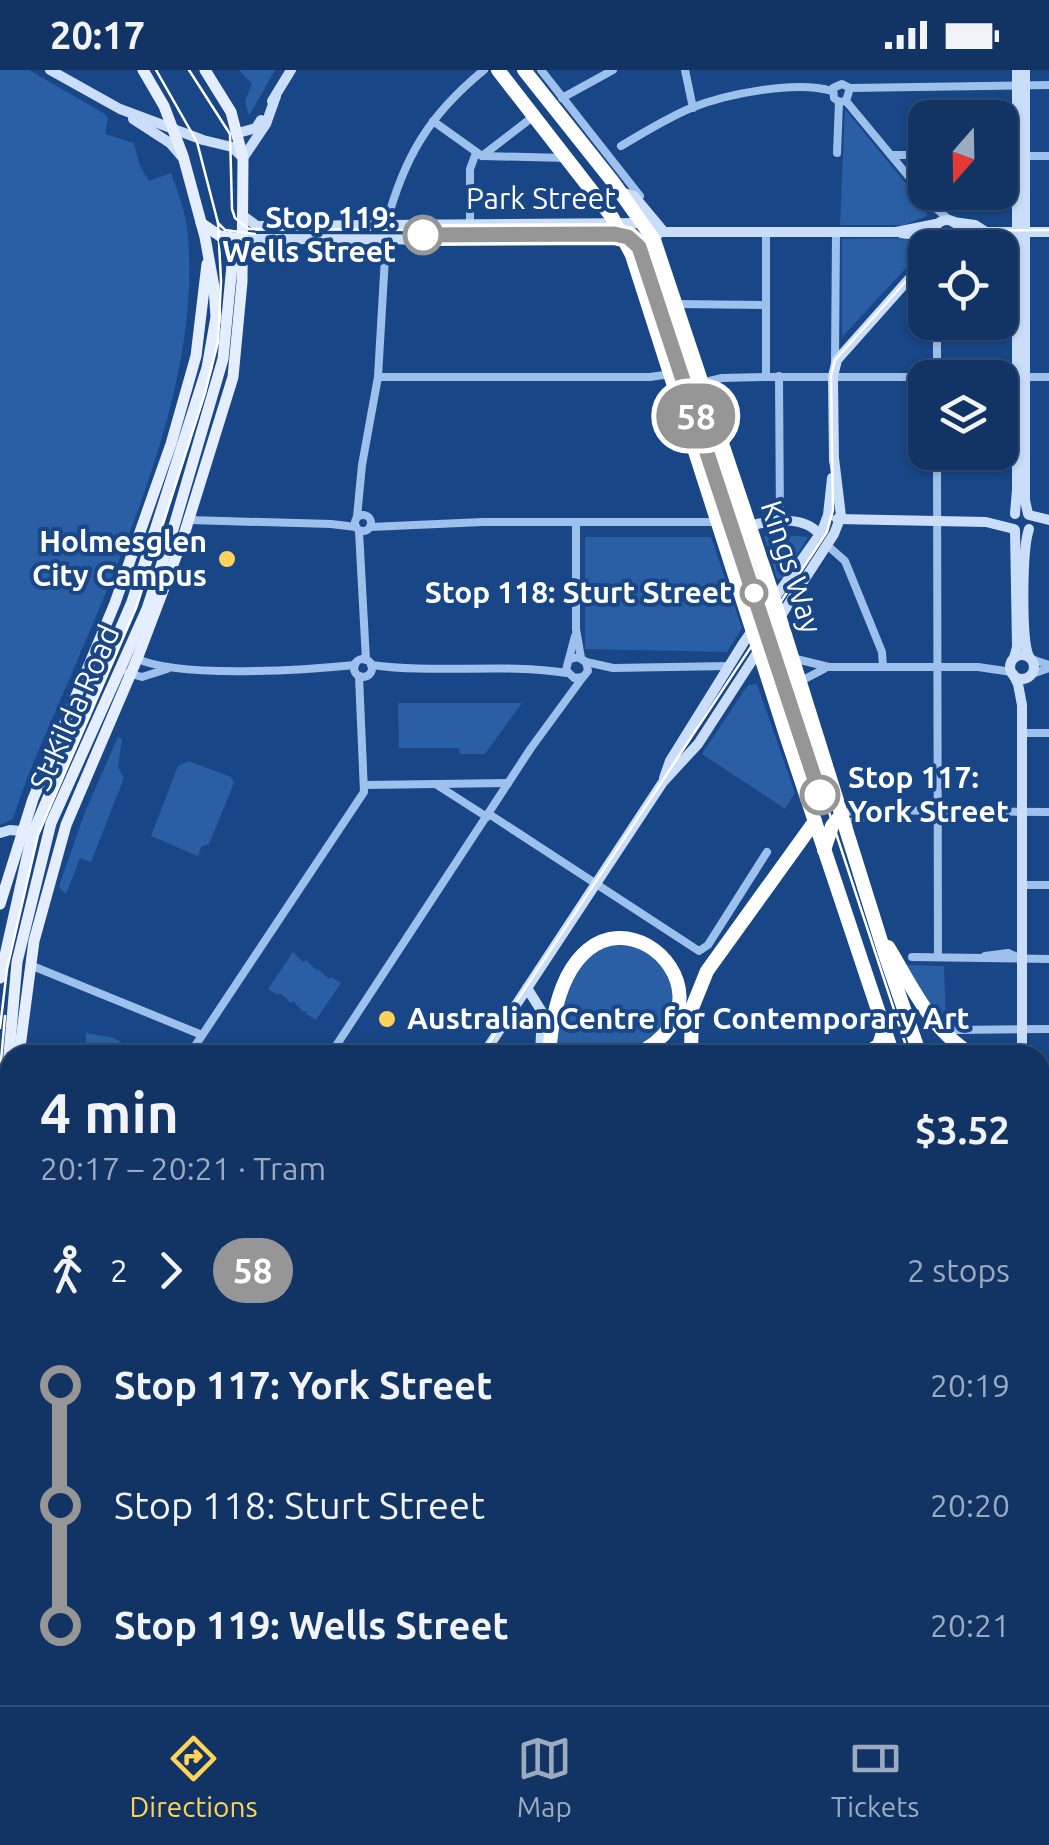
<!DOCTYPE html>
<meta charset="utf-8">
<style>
:root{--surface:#123464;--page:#1b3c6a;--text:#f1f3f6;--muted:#9caabf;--line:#314f78;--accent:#ffd25a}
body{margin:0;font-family:Ubuntu,sans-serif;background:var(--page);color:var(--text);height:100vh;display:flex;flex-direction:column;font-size:38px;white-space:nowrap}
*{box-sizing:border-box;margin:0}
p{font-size:32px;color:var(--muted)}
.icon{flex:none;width:55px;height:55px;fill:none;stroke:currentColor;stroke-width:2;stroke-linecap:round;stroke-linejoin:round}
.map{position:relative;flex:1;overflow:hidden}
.sheet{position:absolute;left:0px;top:975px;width:1050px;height:660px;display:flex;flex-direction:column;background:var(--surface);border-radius:30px 30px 0 0;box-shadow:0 2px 8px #0004,0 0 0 2px var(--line)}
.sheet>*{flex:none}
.badge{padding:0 20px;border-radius:32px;font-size:35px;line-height:65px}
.needle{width:65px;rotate:200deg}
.fabs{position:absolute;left:908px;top:30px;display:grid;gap:20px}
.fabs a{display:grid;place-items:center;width:110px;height:110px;border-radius:20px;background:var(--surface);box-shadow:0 2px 8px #0004,0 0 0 2px var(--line);font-size:50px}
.map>.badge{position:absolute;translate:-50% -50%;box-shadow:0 0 0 5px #fff}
.legs{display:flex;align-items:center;gap:15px;height:110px;padding:0 40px;font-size:32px}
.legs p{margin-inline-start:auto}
.headline{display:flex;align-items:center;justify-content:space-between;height:170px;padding:0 40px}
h1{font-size:55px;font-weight:700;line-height:75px}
ul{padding:0 40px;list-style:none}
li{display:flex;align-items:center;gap:35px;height:120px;font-size:38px}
li i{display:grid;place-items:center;width:15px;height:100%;margin:0 12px;background:currentColor}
li i::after{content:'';width:25px;height:25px;margin:-12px;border:8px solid;border-radius:50%;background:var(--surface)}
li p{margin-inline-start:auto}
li:first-child i{background:linear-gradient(#0000 50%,currentColor 0)}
li:last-child i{background:linear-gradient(currentColor 50%,#0000 0)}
.status{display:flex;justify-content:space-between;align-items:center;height:70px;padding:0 50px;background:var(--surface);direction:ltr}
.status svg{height:28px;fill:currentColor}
.dock{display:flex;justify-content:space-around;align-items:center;height:140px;border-top:2px solid var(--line);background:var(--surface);font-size:28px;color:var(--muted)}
.dock a{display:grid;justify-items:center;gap:5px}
.dock .selected{color:var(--accent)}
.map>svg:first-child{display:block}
.green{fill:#2a5fa5}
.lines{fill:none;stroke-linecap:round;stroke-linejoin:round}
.highway-tunnel{stroke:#3b6298;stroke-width:14;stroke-dasharray:14 7;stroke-linecap:butt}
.street{stroke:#9ec0ed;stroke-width:8}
.secondary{stroke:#cadef9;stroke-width:10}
.primary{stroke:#e4eeff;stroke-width:11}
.highway{stroke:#fff;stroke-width:14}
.tram{stroke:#fff;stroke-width:2.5}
.line-1-casing{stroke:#fff;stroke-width:22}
.line-1{stroke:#969696;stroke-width:15}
.stop-1-dot{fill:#fff;stroke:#969696;stroke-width:5}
.poi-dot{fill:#ffd25a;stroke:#184686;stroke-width:4}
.labels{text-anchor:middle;stroke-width:8;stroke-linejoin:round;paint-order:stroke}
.street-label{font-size:30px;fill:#fff;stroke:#184686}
.stop-label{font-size:30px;font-weight:bold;fill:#fff;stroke:#184686;text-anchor:end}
.poi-label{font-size:30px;font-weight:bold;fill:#fff;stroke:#184686;text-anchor:end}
</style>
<div class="status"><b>20:17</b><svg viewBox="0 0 49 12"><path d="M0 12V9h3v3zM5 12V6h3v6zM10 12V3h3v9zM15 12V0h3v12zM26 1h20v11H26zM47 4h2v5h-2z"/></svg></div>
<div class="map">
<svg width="1049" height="1635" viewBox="0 0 1049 1635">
<rect width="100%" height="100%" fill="#184686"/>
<g class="green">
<path d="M0,0h29l76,44 3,4 -3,16 29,9 6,23 9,15 22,-8c5,14 11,29 14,44 5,22 4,45 4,68 -4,129 -69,274 -119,393 -20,47 -42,92 -57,141l-13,6z"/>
<path d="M239,0h36l-26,46 -4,-15 7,-17z"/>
<path d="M845,39l79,97 3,10 -23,9h-64z"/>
<path d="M906,168l12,17 -76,82v-98z"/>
<path d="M769,464l39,3 -25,41 -6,1 -13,-43z"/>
<path d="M585,467h126l31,91 -15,24 -142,-3z"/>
<path d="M757,614l38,109 -10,16 -83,-55 46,-69z"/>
<path d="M398,633h124l-37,51h-25l-1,-6h-60z"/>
<path d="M118,667l4,2 -4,28 6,11 -33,84 -11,-4 -14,36 -7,-7 1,-4 25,-71z"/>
<path d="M189,691l42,16 3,6 -25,61 -8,3 -3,9 -47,-20 27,-70z"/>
<path d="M608,875c51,0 73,24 63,75l-39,31 -79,4 6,-46 25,-51z"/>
<path d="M293,882l10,10 3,-2 10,10 2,-1 11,10 2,-2 10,6 -25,37 -10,-6 1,-3 -4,1 -10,-11 -2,2 -11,-10 -2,2 -10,-6z"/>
<path d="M906,895l38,1 2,56 -4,1z"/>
<path d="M86,963l28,5 27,17h-55z"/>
</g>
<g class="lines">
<path class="highway-tunnel" d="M0,1596l10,3"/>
<g class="street">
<path d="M541,0l99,126"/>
<path d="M685,0l8,38"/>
<path d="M850,18l-4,13 -7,1 -5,-4 -1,-10 9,-4 8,4 199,-3"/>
<path d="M562,28l51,-28"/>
<path d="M846,31l87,105 18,15"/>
<path d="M433,51l49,35 84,2"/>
<path d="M621,76c22,-13 46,-28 70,-38 35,-14 105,-28 141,-17"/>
<path d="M837,83l2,-51"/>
<path d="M891,85h34"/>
<path d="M482,86l52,-40"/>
<path d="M1000,86h49"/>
<path d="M470,154v-55l6,-16"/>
<path d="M386,155c18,-68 43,-110 98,-155"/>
<path d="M676,234l90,1"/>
<path d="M835,293l1,-131"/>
<path d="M779,306l1,145"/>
<path d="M378,307h272l21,-3"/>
<path d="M766,307v-145"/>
<path d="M1025,307h24"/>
<path d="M937,308v-56"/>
<path d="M701,313l21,-5 44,-1h251"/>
<path d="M937,382l1,505"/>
<circle cx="363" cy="453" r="8"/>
<path d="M357,447l5,-52 16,-88 8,-137"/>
<path d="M189,450l142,4 25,3"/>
<path d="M576,452v107l5,29"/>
<path d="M370,457l113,-5h236"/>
<path d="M359,461l7,129"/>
<path d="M828,476l17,15 37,91 1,15"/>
<path d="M136,588c41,21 169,12 219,7"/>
<path d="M792,588l37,9h149l34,5"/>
<circle cx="363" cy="598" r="9"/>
<path d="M571,589l7,-2 8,5 2,9 -5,6 -9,1 -8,-8 9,-34"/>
<path d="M1031,589l18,6"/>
<path d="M586,592l27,6 115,-2"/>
<path d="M371,595c65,9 131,-2 196,8"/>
<path d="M128,603l14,4 25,-8"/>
<path d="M1032,604l17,-6"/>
<path d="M799,612l25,-13"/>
<path d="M1022,663h27"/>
<path d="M365,715l143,-2"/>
<path d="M437,715l50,32"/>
<path d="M489,744l210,137 9,-6 59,-93"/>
<path d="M842,744l13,-4 194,2"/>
<path d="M845,754l27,-10"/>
<path d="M1022,815h27"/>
<path d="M985,886l23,-3 14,6"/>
<path d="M912,887l137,2"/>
<path d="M30,895l172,70"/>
<path d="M955,960l94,-1"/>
<path d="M189,985l175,-263 -5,-116"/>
<path d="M330,985l201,-307 52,-71"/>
<path d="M1040,1106h9"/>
<path d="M1040,1168h9"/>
<path d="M87,1625l3,10"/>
<path d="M327,1625v10"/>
<path d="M336,1625v10"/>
<path d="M474,1625l4,10"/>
<path d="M555,1625l4,10"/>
<path d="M570,1625l4,10"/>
</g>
<g class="secondary">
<path d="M50,0l70,39 83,31 29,7 11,11 23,-34 10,-28"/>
<path d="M1025,0v430l3,14"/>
<path d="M272,31l19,-31"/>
<path d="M133,49l37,24 12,14"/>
<path d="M238,63l18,-5 5,-8"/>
<path d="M621,122l13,4 30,36"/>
<path d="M242,145l15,11 387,-3 18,9h234l40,-8"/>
<circle cx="947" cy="163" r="13"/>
<path d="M953,152l22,3 11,7"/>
<path d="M901,163l32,4"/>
<path d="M241,169l413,1 3,-4"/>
<path d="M957,172l29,-10h63"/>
<path d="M834,391l-1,-85 4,-16 88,-99"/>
<path d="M1015,444l2,-25v-419"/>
<path d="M1029,445l20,5"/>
<path d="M837,449l149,3 28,7"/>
<path d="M750,456c21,-6 54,-11 69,8"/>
<path d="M1029,459c-7,20 -8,110 0,128"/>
<circle cx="1022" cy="597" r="12"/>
<path d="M1014,588l3,-11 -2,-117"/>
<path d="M1013,604l5,10 4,21v350"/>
<path d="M664,708l6,-17 74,-119 78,-111 6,-16 4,-37"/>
<path d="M0,763l10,-3 11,1"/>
<path d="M527,918l15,24 -2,43"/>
<path d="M483,985l180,-273 35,-38 136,-210 7,-18 -7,-58"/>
<path d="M1040,1301l9,-11"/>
<path d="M1040,1336l9,27"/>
<path d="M1040,1433l9,25"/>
<path d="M1040,1548l9,-4"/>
<path d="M1040,1569l9,-5"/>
<path d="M792,1635l6,-10"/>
<path d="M815,1635l7,-10"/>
</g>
<g class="primary">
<path d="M201,153l19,13 21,3"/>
<path d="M0,834l33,-105 82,-196 56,-159 25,-88 11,-92"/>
<path d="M0,908l32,-143 100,-233 75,-234 9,-51 -2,-30 -9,-50 -22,-81 -19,-50 -21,-36"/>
<path d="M19,985l15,-114 32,-116 71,-166 46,-121 50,-161 9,-95 1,-124 -12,-46 -26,-42"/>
<path d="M1040,1270l9,-4"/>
<path d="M1040,1285l9,-5"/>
<path d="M10,1556l-4,-537 11,-127 34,-139 96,-214 25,-76 51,-174 9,-94 9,-26"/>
<path d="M10,1635v-10"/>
<path d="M18,1635l1,-10"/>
</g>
<g class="highway">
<path d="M498,0l114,147 20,38 154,480 107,320"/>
<path d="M524,0l89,112 41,58 117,350 115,367 34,98"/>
<path d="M824,780l8,-24 10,-12"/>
<path d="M888,877c24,39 43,84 85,108"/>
<path d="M549,985c16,-228 218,-64 86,0"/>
<path d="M691,985l1,-47 15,-37 108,-150"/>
<path d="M702,985h20"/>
<path d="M864,985l15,-10 5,-15"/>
<path d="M1040,1001h9"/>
<path d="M1040,1018h9"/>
<path d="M1040,1040h9"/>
<path d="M1040,1062l9,-1"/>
<path d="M1040,1361l9,26"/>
<path d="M1040,1403l9,21"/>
</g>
<g class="tram">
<path d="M189,0l41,64 2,75 3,9 14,11 371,2 13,4 9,9 267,811"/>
<path d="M218,153l7,7 30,4"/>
<path d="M935,178l10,-11 12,-6 92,-1"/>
<path d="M0,958l7,-59 31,-134 98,-227 69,-215 13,-51 3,-61 -3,-58 -21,-81 -41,-72"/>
<path d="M481,985l346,-523 6,-22 -2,-134 4,-16 90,-100"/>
<path d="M0,1002l5,-56"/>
<path d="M0,1076v127"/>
<path d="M0,1241l3,39 -3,75"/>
<path d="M0,1522l1,113"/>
<path d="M807,1635l7,-10"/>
</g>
</g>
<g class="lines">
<defs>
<path id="line-1" d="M423,165l191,-1 14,3 11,10 181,548"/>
</defs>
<use href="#line-1" class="line-1-casing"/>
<use href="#line-1" class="line-1"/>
</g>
<g class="stop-1-dot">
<circle cx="423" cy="165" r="18"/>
<circle cx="754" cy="523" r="12"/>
<circle cx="820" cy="725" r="18"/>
</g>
<g class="poi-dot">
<circle cx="227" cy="489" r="10"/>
<circle cx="387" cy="949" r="10"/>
</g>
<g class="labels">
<g class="street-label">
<text x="541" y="139">Park Street</text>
<text transform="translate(791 497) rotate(72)" y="10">Kings Way</text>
<text transform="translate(75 638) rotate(-66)" y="10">St Kilda Road</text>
</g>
<g class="stop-label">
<text x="396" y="158">Stop 119:<tspan x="396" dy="34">Wells Street</tspan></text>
<text x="732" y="533">Stop 118: Sturt Street</text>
<text x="848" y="718" text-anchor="start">Stop 117:<tspan x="848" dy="34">York Street</tspan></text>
</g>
<g class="poi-label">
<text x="207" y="482">Holmesglen<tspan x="207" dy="34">City Campus</tspan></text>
<text x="407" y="959" text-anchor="start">Australian Centre for Contemporary Art</text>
</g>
</g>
</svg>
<div class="fabs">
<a><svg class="needle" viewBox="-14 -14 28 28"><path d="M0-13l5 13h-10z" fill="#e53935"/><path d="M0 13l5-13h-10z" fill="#9caabf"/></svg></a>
<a><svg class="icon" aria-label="locate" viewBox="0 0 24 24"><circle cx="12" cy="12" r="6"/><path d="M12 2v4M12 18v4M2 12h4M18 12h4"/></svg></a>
<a><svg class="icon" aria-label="layers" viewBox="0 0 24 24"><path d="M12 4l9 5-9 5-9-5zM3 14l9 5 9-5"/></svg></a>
</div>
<b class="badge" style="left:696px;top:346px;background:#969696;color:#fff">58</b>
<section class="sheet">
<div class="headline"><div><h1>4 min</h1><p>20:17 – 20:21 · Tram</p></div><b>$3.52</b></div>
<div class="legs"><svg class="icon" aria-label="walk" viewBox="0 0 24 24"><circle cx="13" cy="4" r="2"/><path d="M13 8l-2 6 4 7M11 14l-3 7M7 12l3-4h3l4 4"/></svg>2<svg class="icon" aria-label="forward" viewBox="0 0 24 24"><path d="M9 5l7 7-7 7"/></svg><b class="badge" style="background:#969696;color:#fff">58</b><p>2 stops</p></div>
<ul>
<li><i style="color:#969696"></i><b>Stop 117: York Street</b><p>20:19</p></li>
<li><i style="color:#969696"></i><span>Stop 118: Sturt Street</span><p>20:20</p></li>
<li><i style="color:#969696"></i><b>Stop 119: Wells Street</b><p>20:21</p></li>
</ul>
</section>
</div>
<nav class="dock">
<a class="selected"><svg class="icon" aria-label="directions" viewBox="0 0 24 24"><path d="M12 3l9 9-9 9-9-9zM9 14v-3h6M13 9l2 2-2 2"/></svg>Directions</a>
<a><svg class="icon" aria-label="map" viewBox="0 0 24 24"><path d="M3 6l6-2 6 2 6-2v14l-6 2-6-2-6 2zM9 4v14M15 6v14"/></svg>Map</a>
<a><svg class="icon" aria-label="tickets" viewBox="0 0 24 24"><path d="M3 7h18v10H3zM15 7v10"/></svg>Tickets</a>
</nav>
